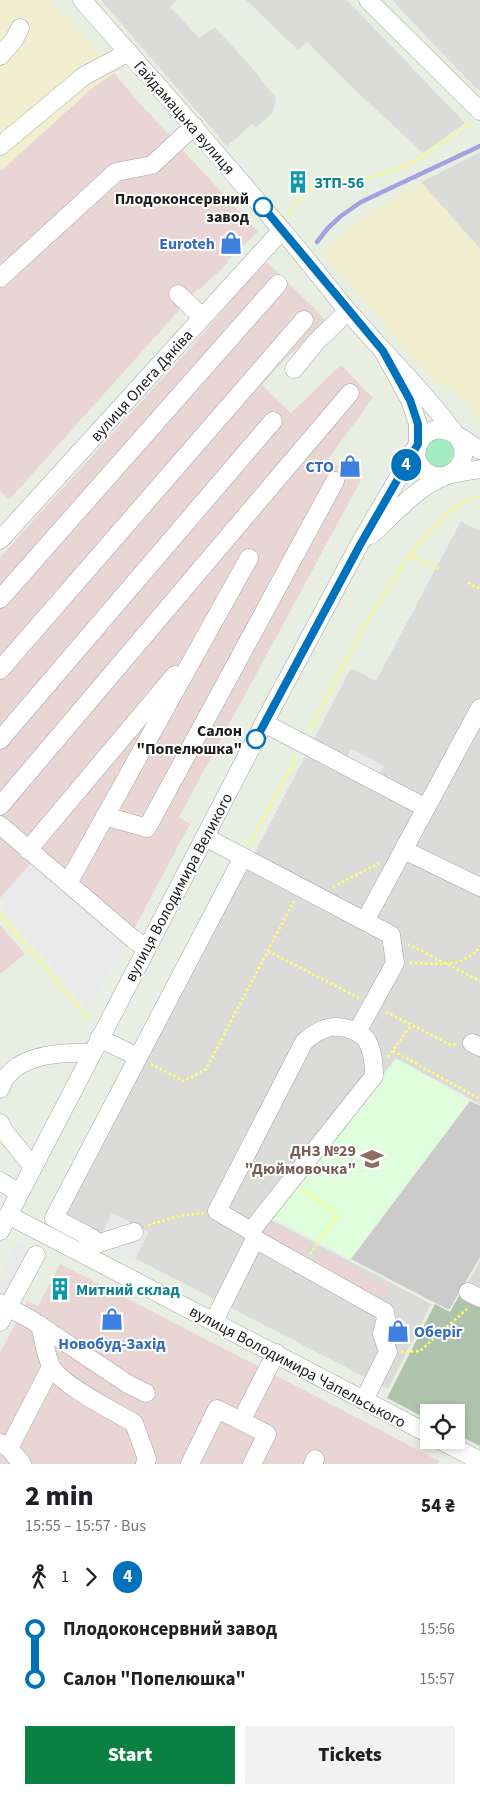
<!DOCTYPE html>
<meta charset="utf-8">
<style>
:root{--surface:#fff;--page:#f2f2f2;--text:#202124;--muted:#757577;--accent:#0b8043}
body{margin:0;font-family:"Source Sans 3",sans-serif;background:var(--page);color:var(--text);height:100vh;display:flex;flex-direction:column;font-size:19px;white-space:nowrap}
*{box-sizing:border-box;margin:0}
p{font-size:16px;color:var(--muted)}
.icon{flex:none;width:28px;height:28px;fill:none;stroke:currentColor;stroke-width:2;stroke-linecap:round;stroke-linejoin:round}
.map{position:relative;height:1464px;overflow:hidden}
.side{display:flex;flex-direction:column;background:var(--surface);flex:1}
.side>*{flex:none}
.badge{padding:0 10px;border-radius:16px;font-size:18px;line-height:32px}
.fabs{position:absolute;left:420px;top:1404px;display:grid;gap:10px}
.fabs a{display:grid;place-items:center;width:45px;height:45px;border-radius:0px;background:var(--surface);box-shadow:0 2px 8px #0003;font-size:25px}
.map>.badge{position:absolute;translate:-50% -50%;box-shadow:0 0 0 2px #fff}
.legs{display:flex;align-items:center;gap:8px;height:55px;padding:0 25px;font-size:16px}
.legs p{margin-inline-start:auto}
.headline{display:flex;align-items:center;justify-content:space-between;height:85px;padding:0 25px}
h1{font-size:28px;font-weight:800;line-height:38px}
.button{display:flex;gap:10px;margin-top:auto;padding:10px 25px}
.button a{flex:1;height:58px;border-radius:0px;background:var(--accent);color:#fff;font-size:20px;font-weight:800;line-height:58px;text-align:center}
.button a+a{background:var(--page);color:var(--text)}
ul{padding:0 25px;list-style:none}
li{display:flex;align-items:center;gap:18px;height:50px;font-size:19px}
li i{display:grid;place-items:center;width:8px;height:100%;margin:0 6px;background:currentColor}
li i::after{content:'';width:12px;height:12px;margin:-6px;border:4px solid;border-radius:50%;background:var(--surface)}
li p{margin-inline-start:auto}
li:first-child i{background:linear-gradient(#0000 50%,currentColor 0)}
li:last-child i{background:linear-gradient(currentColor 50%,#0000 0)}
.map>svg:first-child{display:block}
.residential{fill:#dbdbda}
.commercial{fill:#f1efd0}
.industrial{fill:#e9d5d4}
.education{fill:#dfffdc}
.religious{fill:#cbcbcb}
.construction{fill:#b0c4ad}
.grass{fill:#a4edc2}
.parking{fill:#e9e9e9}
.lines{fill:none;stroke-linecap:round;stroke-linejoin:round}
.stream{stroke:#a7a0e0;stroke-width:4.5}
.minor-casing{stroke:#a4a4a4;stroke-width:19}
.path{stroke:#fffe64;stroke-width:2.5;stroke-dasharray:2.5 2.5;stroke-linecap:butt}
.minor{stroke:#fff;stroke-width:18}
.line-1-casing{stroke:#fff;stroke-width:11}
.line-1{stroke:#0072bc;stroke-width:8}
.stop-1-dot{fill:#fff;stroke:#0072bc;stroke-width:2.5}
.labels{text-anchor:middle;stroke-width:4;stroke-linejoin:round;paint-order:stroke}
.street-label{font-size:16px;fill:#1d1d1d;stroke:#fff}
.culture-label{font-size:16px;font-weight:bold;fill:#0d838f;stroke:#fff;text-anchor:start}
.stop-label{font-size:16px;font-weight:bold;fill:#1d1d1d;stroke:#fff;text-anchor:end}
.shop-label{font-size:16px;font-weight:bold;fill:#366cbe;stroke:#fff;text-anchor:end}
.education-label{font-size:16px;font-weight:bold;fill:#785e54;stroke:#fff;text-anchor:end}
</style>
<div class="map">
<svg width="480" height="1464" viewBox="0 0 480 1464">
<rect width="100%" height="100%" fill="#e8efe2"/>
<g class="residential">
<path d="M101,0h76l-7,7 29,31 16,-11 36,40 25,31 -3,14 -17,16 -4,-4 -25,22z"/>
<path d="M246,0h101l118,123 -42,30 -69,-64 -47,-47 -9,8z"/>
<path d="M392,0h88v92l-41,-42z"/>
<path d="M480,152v97l-59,-67z"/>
<path d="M461,521l19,10v573l-84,-46 -128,160 163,86 -43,85 -325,-168 288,-553 25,13z"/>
<path d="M480,1261v44l-19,-10z"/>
</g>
<g class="commercial">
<path d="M2,0h48l14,17 3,-2 47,58 -25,18 -87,79 -2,-2v-166z"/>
<path d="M421,182l59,67v172l-34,-37 -5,4 -56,-61 -1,-6 -10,-10 -3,-1 -49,-57 33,-30z"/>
</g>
<g class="industrial">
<path d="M114,73l21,25 123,134 -31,29 1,2 -27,25 -4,2 -188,210 -9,-9v-323l2,2 87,-79z"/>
<path d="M268,263l50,49 8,10 -43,39 -21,24 29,28 50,-48 32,33 -45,61 33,21 -182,337 11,7 -62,116 -94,-79 -34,37v-341l192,-211 70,-82z"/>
<path d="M0,925l25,29 -25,20z"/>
<path d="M264,1220l47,25 -7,13 -46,-25z"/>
<path d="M319,1249l70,38 -7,14 -71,-39z"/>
<path d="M60,1264l219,113 160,84 -1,3h-438v-111l27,-52 11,5z"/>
</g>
<path class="education" d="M397,1059l73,42 -119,158 -80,-42z"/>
<path class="religious" d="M470,1101l10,5v151l-31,53 -98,-51z"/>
<path class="construction" d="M459,1296l21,11v139l-24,-12v-22h-27v8l-42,-22 48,-94 15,8z"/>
<circle class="grass" cx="440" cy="452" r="15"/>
<g class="parking">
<path d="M351,749l33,17 -8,16 -33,-18z"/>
<path d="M33,861l95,79 -40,67 -82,-95 -6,-14z"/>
<path d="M112,1213l37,19 -15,30 -37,-19z"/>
<path d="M18,1244l15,8 -24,46 -9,-5v-16z"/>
</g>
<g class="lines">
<path class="stream" d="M317,242l11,-14 13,-12 20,-14 119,-56"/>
<defs>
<g id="minor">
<path d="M82,0c67,75 133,151 198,228 23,26 44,54 67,82 32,38 69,73 100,113 5,7 14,16 16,25 4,20 -19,36 -37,24 -20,-14 -6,-47 18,-42 12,2 25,14 36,20"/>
<path d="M368,0l112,111"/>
<path d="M0,56l14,-16 6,-12"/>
<path d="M0,146l84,-70 45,-24"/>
<path d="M0,278l116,-106 36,-7 42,-39"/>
<path d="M178,294l24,23"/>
<path d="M294,369l22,-27 32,-31"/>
<path d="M371,535c21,-19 47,-49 74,-59 11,-4 24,-5 35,-7"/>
<path d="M0,540l282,-310"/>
<path d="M0,599l278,-315"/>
<path d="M0,670l304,-350"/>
<path d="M264,723l162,85"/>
<path d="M0,740l273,-319"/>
<path d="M0,806l350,-413"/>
<path d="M105,816l42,12 188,-347"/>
<path d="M0,825l133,114 13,9"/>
<path d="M205,837l186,98 4,28 -38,69"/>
<path d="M28,850l147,-175"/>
<path d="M404,850l76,37"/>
<path d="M68,883l181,-325"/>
<path d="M365,921l115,-213"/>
<path d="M99,1038l39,19"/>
<path d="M472,1043l8,4"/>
<path d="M0,1089c2,-4 4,-10 7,-13 18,-23 59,-24 85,-23"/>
<path d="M0,1123l4,8 29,36"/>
<path d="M0,1181l19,12"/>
<path d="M8,1215l421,219"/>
<path d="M0,1231l264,-508 95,-178 59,-101v-20l-8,-24 -27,-49"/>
<path d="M251,1231l123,-155c0,-12 -1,-26 -8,-37 -4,-5 -11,-8 -17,-10 -18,-6 -32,1 -45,13l-87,169 34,20 4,8 130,73 1,6 -4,16 6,18 -24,48"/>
<path d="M97,1243l-5,-5 -38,-20 189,-361"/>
<path d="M87,1247l47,-15"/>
<path d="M468,1292l12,6"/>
<path d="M0,1303l30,16 98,65 18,9"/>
<path d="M214,1321l41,-82"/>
<path d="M0,1322l36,-67"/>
<path d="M40,1325c3,12 6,31 11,41 10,19 64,46 83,57l13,36 -2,5"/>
<path d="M241,1421l35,-68"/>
<path d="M440,1440l40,21"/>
<path d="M0,1443l9,5 13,16"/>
<path d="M9,1448l42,-81"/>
<path d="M190,1464l27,-55 50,25 -15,30"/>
<path d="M313,1464l2,-5"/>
</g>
</defs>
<use href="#minor" class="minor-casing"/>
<g class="path">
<path d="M288,216l3,-8 24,-24 26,-7h30l38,-12 62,-42"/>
<path d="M410,555l32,15"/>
<path d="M468,583l12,6"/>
<path d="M310,730c27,-52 110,-227 170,-233"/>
<path d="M249,845l47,-88"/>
<path d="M333,887l46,-24"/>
<path d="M0,915l89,104"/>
<path d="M408,944l72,37"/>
<path d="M268,951l91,47"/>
<path d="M410,963c23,0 56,6 70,-17"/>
<path d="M386,1012l65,33 7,-1"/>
<path d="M393,1051l87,48"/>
<path d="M388,1057l23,-32"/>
<path d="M151,1064l33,17 22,-12 88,-168"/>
<path d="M302,1189l36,26 -28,39"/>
<path d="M148,1225l31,-9 25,-3"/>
<path d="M401,1352l19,-1 47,-42"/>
</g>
<use href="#minor" class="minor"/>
</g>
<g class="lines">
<defs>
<path id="line-1" d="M256,739l104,-194 58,-101v-20l-8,-24 -27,-49 -120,-144"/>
</defs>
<use href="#line-1" class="line-1-casing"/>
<use href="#line-1" class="line-1"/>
</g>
<defs>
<symbol id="building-bare" viewBox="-9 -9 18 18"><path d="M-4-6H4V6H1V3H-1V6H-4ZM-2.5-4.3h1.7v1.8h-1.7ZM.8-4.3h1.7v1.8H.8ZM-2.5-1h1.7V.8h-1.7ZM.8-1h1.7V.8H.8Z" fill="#0f9aa8" stroke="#fff" stroke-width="2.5" paint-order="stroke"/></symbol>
<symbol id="shop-bare" viewBox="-9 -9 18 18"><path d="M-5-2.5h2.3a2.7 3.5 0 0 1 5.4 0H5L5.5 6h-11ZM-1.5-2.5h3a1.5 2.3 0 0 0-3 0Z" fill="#3f7fe0" stroke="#fff" stroke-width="2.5" paint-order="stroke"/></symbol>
<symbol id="school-bare" viewBox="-9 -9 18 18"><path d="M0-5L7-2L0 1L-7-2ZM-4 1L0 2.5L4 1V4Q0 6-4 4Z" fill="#8d6e63" stroke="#fff" stroke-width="2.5" paint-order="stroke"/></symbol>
</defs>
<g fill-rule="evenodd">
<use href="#building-bare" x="282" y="166" width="32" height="32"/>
<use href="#shop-bare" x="215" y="227" width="32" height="32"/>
<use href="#shop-bare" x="334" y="450" width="32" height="32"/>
<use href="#school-bare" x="356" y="1143" width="32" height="32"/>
<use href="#building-bare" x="44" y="1273" width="32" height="32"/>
<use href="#shop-bare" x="96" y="1303" width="32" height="32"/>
<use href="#shop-bare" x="382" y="1315" width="32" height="32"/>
</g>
<g class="stop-1-dot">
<circle cx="263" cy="207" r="9"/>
<circle cx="256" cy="739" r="9"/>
</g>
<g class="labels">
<g class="street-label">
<text transform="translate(185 117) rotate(49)" y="6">Гайдамацька вулиця</text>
<text transform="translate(141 385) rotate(-48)" y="6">вулиця Олега Дяківа</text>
<text transform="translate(178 887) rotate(-62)" y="6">вулиця Володимира Великого</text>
<text transform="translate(298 1366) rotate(28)" y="6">вулиця Володимира Чапельського</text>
</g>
<g class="culture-label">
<text x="314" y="188">ЗТП-56</text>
<text x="76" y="1295">Митний склад</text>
</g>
<g class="stop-label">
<text x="249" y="204">Плодоконсервний<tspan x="249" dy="18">завод</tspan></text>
<text x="242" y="736">Салон<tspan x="242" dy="18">"Попелюшка"</tspan></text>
</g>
<g class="shop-label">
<text x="215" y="249">Euroteh</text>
<text x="334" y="472">СТО</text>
<text x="414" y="1337" text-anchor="start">Оберіг</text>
<text x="112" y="1349" text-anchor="middle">Новобуд-Захід</text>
</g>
<g class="education-label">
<text x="356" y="1156">ДНЗ №29<tspan x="356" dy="18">"Дюймовочка"</tspan></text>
</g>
</g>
</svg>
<div class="fabs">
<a><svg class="icon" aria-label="locate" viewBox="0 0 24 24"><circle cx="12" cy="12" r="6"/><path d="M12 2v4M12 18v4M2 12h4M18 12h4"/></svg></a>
</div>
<b class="badge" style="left:406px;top:465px;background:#0072bc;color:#fff">4</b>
</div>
<section class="side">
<div class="headline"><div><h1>2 min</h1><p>15:55 – 15:57 · Bus</p></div><b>54 ₴</b></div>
<div class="legs"><svg class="icon" aria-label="walk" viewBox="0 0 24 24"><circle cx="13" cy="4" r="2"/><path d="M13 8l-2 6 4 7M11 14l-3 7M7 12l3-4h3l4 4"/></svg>1<svg class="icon" aria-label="forward" viewBox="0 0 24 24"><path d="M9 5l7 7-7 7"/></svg><b class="badge" style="background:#0072bc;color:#fff">4</b></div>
<ul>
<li><i style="color:#0072bc"></i><b>Плодоконсервний завод</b><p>15:56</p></li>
<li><i style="color:#0072bc"></i><b>Салон &quot;Попелюшка&quot;</b><p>15:57</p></li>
</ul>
<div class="button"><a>Start</a><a>Tickets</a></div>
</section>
